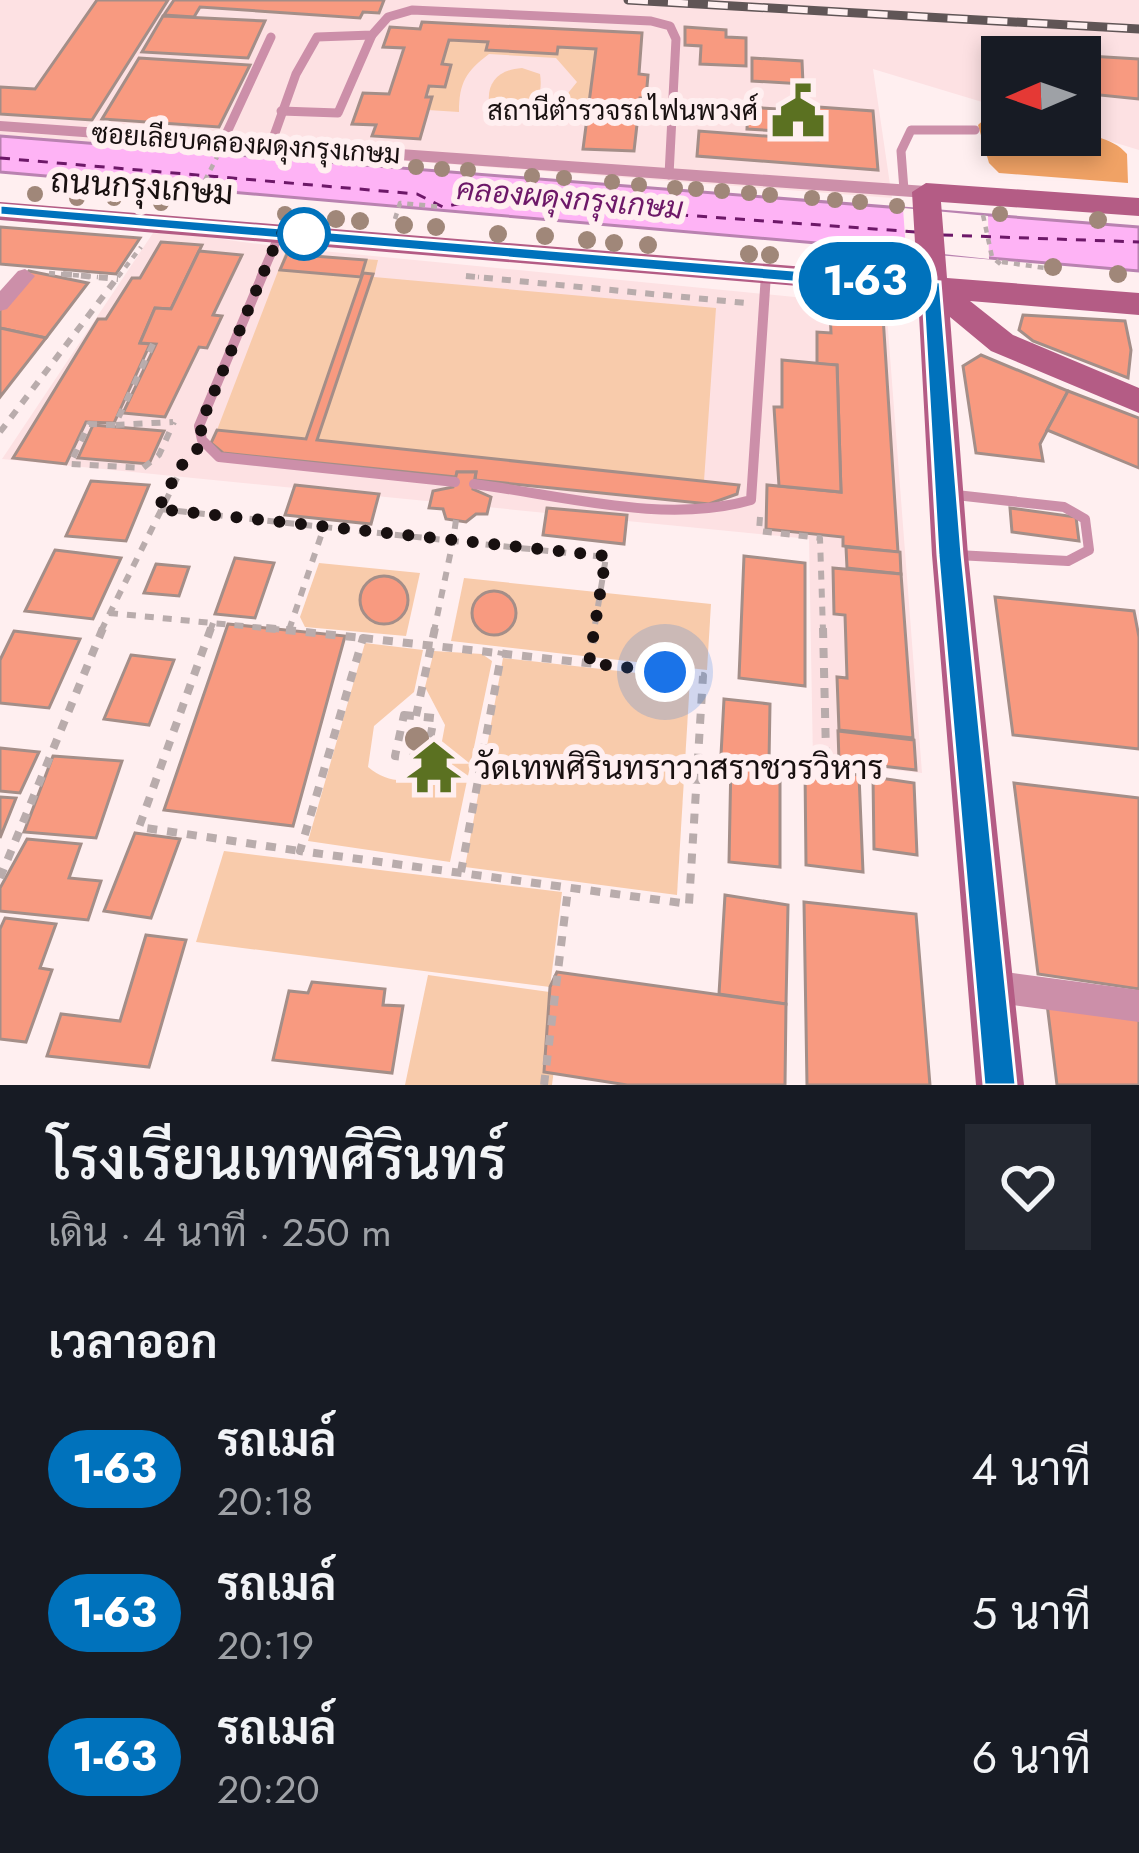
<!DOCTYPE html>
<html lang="th">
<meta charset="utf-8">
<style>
:root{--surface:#171b24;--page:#242831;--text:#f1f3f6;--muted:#9ea1a6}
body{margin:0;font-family:Jost,Sarabun,sans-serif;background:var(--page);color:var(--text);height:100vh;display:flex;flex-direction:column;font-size:45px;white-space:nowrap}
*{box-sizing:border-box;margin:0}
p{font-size:39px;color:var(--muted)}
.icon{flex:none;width:66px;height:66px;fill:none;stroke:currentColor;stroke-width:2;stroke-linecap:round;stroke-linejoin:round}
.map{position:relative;height:1085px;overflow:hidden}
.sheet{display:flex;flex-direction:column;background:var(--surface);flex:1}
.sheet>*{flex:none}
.badge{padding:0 24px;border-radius:39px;font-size:42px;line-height:78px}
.needle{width:78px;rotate:268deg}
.buttons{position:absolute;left:981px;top:36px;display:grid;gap:24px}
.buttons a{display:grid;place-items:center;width:120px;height:120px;border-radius:0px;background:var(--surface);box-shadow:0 6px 18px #0003;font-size:60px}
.you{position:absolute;width:60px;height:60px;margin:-30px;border:9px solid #fff;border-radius:50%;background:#1a73e8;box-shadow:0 0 0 18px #1a73e833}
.map>.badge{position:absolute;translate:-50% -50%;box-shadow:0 0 0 6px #fff}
h2{padding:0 48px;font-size:45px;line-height:108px}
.round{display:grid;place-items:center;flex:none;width:126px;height:126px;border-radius:0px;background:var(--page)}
.head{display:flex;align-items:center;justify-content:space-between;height:204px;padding:0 48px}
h1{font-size:57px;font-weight:600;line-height:90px}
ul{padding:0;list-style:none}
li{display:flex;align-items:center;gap:36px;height:144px;padding:0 48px}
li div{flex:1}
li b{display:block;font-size:45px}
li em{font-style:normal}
li .badge{min-width:132px;font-weight:700;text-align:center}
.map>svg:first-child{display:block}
.built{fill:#fde1e3}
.green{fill:#f8cbab}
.forest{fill:#f0a265}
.water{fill:#feb3f5;stroke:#b982b0;stroke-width:3}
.pier{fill:#ffeff0}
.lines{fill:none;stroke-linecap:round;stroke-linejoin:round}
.ferry{stroke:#6d1868;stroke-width:3;stroke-dasharray:10 9;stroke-linecap:butt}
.building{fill:#f89a80;stroke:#a48e88;stroke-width:3}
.path-far2{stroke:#b9acac;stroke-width:4.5;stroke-dasharray:6 6;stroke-linecap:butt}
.path-far1{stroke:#b9acac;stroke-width:6;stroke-dasharray:9 9;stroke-linecap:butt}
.path{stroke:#b9acac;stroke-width:8;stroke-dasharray:10 10;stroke-linecap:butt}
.lane-far1{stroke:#cc8fa9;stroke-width:9}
.lane{stroke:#cc8fa9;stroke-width:10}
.street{fill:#cc8fa9;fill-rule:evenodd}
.secondary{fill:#b45c85;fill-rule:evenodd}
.rail-casing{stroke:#605556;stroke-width:9}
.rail{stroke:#ffeff0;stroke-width:6;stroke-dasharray:20;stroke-linecap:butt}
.tree{fill:#a08779}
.line{fill:#0072bc;stroke:#fff;stroke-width:3}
.walk{stroke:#181010;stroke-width:12;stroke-dasharray:0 21.6}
.stop-dot{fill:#fff;stroke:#0072bc;stroke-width:6}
.labels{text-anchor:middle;stroke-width:12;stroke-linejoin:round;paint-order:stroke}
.far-poi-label{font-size:27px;fill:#181010;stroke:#ffeff0;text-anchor:end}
.far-street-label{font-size:27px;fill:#181010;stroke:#ffeff0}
.far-water-label{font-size:30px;font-style:italic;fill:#6d1868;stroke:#ffeff0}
.street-label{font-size:33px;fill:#181010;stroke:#ffeff0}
.poi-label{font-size:33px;fill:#181010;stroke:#ffeff0;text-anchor:start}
</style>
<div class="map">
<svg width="1139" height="1085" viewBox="0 0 1139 1085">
<rect width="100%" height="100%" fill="#ffeff0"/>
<g class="built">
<path d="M0,0h1139v150l-59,-18v-75h-78v51l-129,-39 19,129 -692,-53 -3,6 -197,-15z"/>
<path d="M155,230l126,17 585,57 21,13 35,456 -109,-12 -4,-222 -807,-80z"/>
</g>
<g class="green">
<path d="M449,40l39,2 -1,8 69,4 2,-7 38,2 -10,72 -38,-3 29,-36 -21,-24 -67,-4c-23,17 -30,29 -30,58l-31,-2 1,-24 22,-20 -9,-2z"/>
<path d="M522,68l18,6c5,31 -17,58 -48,41 -9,-26 1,-45 30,-47z"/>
<path d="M285,253l93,7 -4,17 342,31 -12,173 -487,-51z"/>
<path d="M319,563l101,10 -14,63 -101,-9 -5,-10z"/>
<path d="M464,578l247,26 -4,66 -256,-29z"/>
<path d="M365,643l58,7 -9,42 -40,34 -6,41c23,19 46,16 69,1l8,-43 -20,-38 9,-36 48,3 10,7 -42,201 -142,-21z"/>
<path d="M503,658l187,21 -13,216 -212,-28z"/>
<path d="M224,851l338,41 -12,95 -354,-45z"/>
<path d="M428,975l136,19 -12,91h-147z"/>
</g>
<path class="forest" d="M991,113l11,3v19c37,0 99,-11 125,19l1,29 -129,-10 -10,-10 -11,-38z"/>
<path class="water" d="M0,136l1139,91v44l-1139,-99z"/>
<path class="pier" d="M903,208l85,8 1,43 -83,-9z"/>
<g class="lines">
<g class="ferry">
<path d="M0,158l417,36 26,13 34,-7 439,32"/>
<path d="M943,235l196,7"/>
</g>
</g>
<g class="building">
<path d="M97,0h71l-76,120 -92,-6v-27l35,2z"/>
<path d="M174,0h210l-5,13 -16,-1 -3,6 -160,-11 -6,10 -30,-2z"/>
<path d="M163,16l102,5 -17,37 -106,-6z"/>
<path d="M422,22l220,11 -3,41 9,1 -2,23h-6l-6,53 -51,-2 13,-100 -38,-2 -1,7 -71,-4 2,-8 -39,-2 -7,24 9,1 -6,22 -16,-1 -3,11h6l-12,42 -48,-3 4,-11 -24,-1 11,-31 26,1 15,-46 -21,-1 7,-20 30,2z"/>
<path d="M685,27l41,3v7l20,1v28l-46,-2 1,-18 -16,-1z"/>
<path d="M1055,54l84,5v40l-59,-6v-36z"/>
<path d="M139,58l111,7 -31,62 -117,-8z"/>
<path d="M752,58l50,3 1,23 -51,-3z"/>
<path d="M748,107l60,4v22l-61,-4z"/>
<path d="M818,107l55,4 5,59 -181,-14 2,-25 119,9z"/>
<path d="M0,227l140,11 -24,36 -116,-10z"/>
<path d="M161,242l41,3 -31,64 -16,-1 -15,35 10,1 -36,79 -28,-1 -20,42 -53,-6 85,-139h8l26,-41h8z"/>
<path d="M199,251l43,4 -29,60 9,1 -15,32 -8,-1 -34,70 -42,-4 33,-69 -16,-1 15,-35 16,1z"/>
<path d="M287,254l79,6 -5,17 -81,-7z"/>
<path d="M29,271l59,12 -42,55 -46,-10v-21z"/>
<path d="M363,273l10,1 -56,166 422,45 -2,9 -28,10 -234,-24 1,-8h-19l-1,5 -233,-24 -12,-10 6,-13 89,9z"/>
<path d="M830,311l53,5 15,236 -55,-6v-9l-77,-8 1,-44 74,7 -4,-127 -20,-1v-32l14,1z"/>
<path d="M1023,315l102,6 6,29 -3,28 -95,-37 -14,-11z"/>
<path d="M0,328l46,10 -46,59z"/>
<path d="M981,355l87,36 -28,53 3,17 -67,-8 -13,-87z"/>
<path d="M782,360l55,5 4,127 -62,-6 -5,-79h8z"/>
<path d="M1068,391l71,27v50l-92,-38z"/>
<path d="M93,425l71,6 -15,33 -71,-6z"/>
<path d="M457,472h19l-3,17 18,8 -4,17h-11l-10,8 -20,-3 -3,-10 -14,-1 4,-17 20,-4z"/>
<path d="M91,481l58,4 -23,56 -60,-5z"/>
<path d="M295,485l84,9 -8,30 -86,-9z"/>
<path d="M547,508l80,7 -3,29 -81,-9z"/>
<path d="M1010,508l66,9 3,24 -67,-9z"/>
<path d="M846,547l54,5 1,22 -54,-6z"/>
<path d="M55,550l66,8 -28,61 -68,-8z"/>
<path d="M744,556l61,7v123l-66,-8z"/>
<path d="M235,558l39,5 -19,55 -40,-4z"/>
<path d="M156,564l33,3 -10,29 -35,-3z"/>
<path d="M833,568l68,6 12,164 -74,-8 -2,-53 10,1 -2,-63 -11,-1z"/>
<circle cx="384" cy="600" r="24"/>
<circle cx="494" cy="613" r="22"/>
<path d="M995,597l139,14 5,26v112l-126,-14z"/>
<path d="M228,624l117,12 -52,190 -129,-16z"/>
<path d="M14,631l66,8 -31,69 -49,-5v-43z"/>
<path d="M131,655l43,5 -25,65 -45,-6z"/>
<path d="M724,699l46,5 -1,58 -48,-7z"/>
<path d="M838,731l76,9 2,30 -77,-9z"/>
<path d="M0,748l39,4 -19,41 -20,-2z"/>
<path d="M53,756l69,5 -26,77 -72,-6z"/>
<path d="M731,760l49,5v102l-51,-5z"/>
<path d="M805,769l54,6 4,97 -57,-7z"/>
<path d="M873,777l41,6 3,72 -43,-6z"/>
<path d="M1014,783l125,15v191l-101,-15z"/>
<path d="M0,797l16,1 -16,40z"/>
<path d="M135,833l45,6 -29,79 -47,-7z"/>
<path d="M27,839l54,5 -12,34 32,3 -13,39 -88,-9v-23z"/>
<path d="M725,895l63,10 -2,99 -67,-10z"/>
<path d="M804,902l112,12 14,171h-123z"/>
<path d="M5,918l51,6 -16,44 12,2 -26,72 -26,-3v-110z"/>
<path d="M146,935l40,5 -37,127 -102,-11 14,-42 59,7z"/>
<path d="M557,972l229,32 -1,81h-158l-83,-13 6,-85z"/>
<path d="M312,982l73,7 -2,16 20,1 -11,67 -119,-13 16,-69 19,2z"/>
<path d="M1047,1004l92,12v69h-82z"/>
</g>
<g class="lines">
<g class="path-far2">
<path d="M194,202l23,-45"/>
<path d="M983,215l9,42 12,10"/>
<path d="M395,219l5,-16 43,4"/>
<path d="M822,251l79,1"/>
<path d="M1002,262l58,8"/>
<path d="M49,273l49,4"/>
<path d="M466,276l13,1"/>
<path d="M118,277l23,-30"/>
</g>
<g class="path-far1">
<path d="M63,274l55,5"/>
<path d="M466,276l280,27"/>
<path d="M153,344l-38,81 58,-3"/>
<path d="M115,425l-26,-1 -19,40 73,4 16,-13 15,-33"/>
<path d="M0,432l120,-158"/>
<path d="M160,509l164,18"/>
<path d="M760,517l-1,14 61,7 3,93"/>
<path d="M456,520l-3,21 153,16 -12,74"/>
<path d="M109,613l186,18"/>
<path d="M289,630l35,-103 129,14 -19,90"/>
<path d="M101,631l88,-177"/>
<path d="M210,631l3,-8"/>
</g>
<g class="path">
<path d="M211,628l-72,199 161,24"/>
<path d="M266,628l97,10"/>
<path d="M823,628l3,125"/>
<path d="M363,638l340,38 -14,228 -389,-53z"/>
<path d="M589,663l6,-35"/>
<path d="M404,715l30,3 -8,42 -31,-4z"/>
<path d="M416,716l19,-88"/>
<path d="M461,872l41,-221"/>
<path d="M0,878l103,-250"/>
<path d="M544,1085l24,-196"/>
</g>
<g class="lane-far1">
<path d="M281,111l57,2 34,-78"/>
<path d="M222,143l49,-106"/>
<path d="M270,147l26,-73 21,-37 55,-2 16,-18 24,-7 239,11 19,5 6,13 -7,136"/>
<path d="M904,190l-3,-39 10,-21h64"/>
<path d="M261,277l19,-44"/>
<path d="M766,277v-5"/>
</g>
<g class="lane">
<path d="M263,274l-64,152 3,14 17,17 236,25"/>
<path d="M474,484c87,11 191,41 277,16l15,-226"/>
<path d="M947,494l117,13 21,12 4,31 -21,11 -111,-6"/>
</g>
<g class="street">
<path d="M0,121l926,65 9,6 -9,6 -926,-67z"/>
<path d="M25,269l10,7 -28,33 -7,2v-20l18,-20z"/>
<path d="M991,970l148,20v32l-148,-20 -11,-5 -5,-11 5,-11z"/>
</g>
<path class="secondary" d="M926,183l213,15v18l-198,-14 6,76 192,15v22l-169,-14 43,34 126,53v25l-148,-62 -41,-34 18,238 56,530h-48l-44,-530 -14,-259 -918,-76v-18l917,74 -5,-84z"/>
<defs>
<path id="rail" d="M628,0l511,29"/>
</defs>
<use href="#rail" class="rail-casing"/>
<use href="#rail" class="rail"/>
</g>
<g class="tree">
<circle cx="278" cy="152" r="8"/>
<circle cx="299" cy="153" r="8"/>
<circle cx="326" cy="156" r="8"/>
<circle cx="368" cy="158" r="8"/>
<circle cx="416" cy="167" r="8"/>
<circle cx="442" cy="169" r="8"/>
<circle cx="468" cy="170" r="8"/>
<circle cx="532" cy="176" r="8"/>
<circle cx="564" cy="178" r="8"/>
<circle cx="612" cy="182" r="8"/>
<circle cx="639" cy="185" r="8"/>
<circle cx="675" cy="188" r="8"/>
<circle cx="696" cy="189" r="8"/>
<circle cx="722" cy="191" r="8"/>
<circle cx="749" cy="193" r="8"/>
<circle cx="35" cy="194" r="8"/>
<circle cx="770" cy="195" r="8"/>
<circle cx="77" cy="198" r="8"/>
<circle cx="114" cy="198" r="8"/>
<circle cx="812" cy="198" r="8"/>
<circle cx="835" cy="200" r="8"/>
<circle cx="140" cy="202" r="8"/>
<circle cx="860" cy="202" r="8"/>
<circle cx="161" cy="203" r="8"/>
<circle cx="897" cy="206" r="8"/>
<circle cx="285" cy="214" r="8"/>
<circle cx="1000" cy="214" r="8"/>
<circle cx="336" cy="219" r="9"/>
<circle cx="1098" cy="220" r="9"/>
<circle cx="360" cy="221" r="9"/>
<circle cx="404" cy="225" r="9"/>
<circle cx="436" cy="227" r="9"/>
<circle cx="498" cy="234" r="9"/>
<circle cx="545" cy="236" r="9"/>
<circle cx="587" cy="240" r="9"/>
<circle cx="614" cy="243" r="9"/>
<circle cx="648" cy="245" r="9"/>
<circle cx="749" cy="254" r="9"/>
<circle cx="770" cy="255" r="9"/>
<circle cx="810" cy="259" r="9"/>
<circle cx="1053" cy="267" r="9"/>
<circle cx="1118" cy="274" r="9"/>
<circle cx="417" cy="739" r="12"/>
</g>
<path class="line" d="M0,205l940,77 22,273 54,530h-32l-46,-530 -15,-262 -923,-78z"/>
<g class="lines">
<path class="walk" d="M304,234l-24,-1 -80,193 4,16 -24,25 -22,42 448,47 -17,107 76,9"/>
</g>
<defs>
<symbol id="civic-bare" viewBox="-9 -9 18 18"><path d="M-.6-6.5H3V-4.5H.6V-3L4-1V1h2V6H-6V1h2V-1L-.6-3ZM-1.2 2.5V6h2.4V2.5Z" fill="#5b7121" stroke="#ffeff0" stroke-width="2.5" paint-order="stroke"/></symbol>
<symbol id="temple-bare" viewBox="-9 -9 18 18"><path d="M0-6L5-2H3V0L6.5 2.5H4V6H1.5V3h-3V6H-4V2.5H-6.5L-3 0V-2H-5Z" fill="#5b7121" stroke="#ffeff0" stroke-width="2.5" paint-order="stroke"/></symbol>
</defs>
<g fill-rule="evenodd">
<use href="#civic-bare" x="760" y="73" width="76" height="76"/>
<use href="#temple-bare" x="396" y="729" width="76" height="76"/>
</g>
<circle class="stop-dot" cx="304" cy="234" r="24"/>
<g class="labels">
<g class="far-poi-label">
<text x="758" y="120">สถานีตำรวจรถไฟนพวงศ์</text>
</g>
<g class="far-street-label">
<text transform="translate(246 144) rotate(4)" y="9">ซอยเลียบคลองผดุงกรุงเกษม</text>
</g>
<g class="far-water-label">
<text transform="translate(570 199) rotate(5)" y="10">คลองผดุงกรุงเกษม</text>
</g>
<g class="street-label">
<text transform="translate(142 186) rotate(4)" y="12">ถนนกรุงเกษม</text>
</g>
<g class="poi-label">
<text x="474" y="779">วัดเทพศิรินทราวาสราชวรวิหาร</text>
</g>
</g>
</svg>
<div class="buttons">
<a><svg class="needle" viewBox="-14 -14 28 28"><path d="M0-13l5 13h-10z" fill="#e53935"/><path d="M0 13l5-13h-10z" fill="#9ea1a6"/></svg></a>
</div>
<div class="you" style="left:665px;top:672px"></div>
<b class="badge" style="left:865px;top:281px;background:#0072bc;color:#fff">1-63</b>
</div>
<section class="sheet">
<div class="head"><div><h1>โรงเรียนเทพศิรินทร์</h1><p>เดิน · 4 นาที · 250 m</p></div><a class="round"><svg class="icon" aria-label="heart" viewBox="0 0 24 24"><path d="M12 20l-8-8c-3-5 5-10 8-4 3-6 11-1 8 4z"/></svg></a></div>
<h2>เวลาออก</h2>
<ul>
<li><span class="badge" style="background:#0072bc;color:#fff">1-63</span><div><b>รถเมล์</b><p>20:18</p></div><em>4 นาที</em></li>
<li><span class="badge" style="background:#0072bc;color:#fff">1-63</span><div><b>รถเมล์</b><p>20:19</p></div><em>5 นาที</em></li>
<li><span class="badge" style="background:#0072bc;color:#fff">1-63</span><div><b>รถเมล์</b><p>20:20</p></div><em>6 นาที</em></li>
</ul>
</section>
